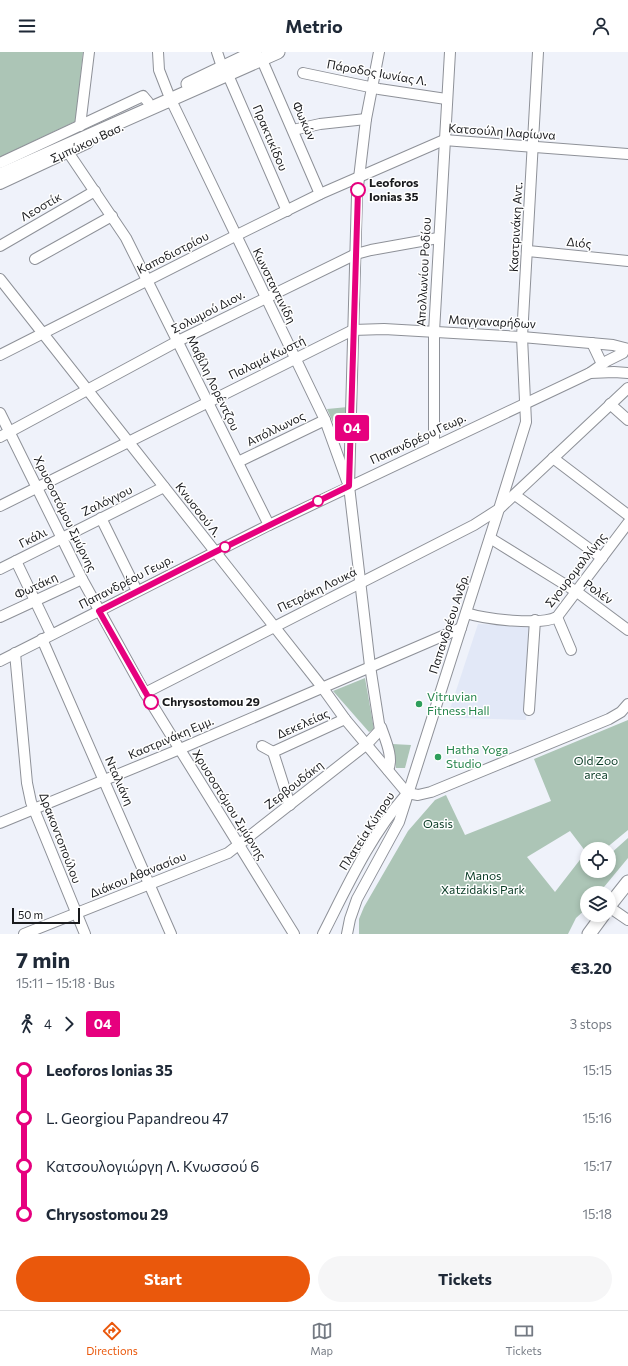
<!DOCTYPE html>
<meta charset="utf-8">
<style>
:root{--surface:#fff;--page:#f6f6f7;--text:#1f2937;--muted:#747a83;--line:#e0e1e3;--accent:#ea580c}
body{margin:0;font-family:Commissioner,sans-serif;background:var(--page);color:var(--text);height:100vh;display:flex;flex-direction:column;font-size:15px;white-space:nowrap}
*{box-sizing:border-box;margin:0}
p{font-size:13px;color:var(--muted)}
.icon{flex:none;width:22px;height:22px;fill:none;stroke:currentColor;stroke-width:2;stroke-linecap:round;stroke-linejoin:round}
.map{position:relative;height:882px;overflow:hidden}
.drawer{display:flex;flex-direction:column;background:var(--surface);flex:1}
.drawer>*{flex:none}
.badge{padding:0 8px;border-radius:3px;font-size:14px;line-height:26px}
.tools{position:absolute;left:580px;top:790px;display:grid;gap:8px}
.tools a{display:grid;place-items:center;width:36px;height:36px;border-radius:50%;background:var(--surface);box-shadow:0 2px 6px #0003;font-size:20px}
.scale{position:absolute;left:12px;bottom:10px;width:68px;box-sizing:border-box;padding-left:4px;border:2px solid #191a1d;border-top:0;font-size:11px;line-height:14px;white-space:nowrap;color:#191a1d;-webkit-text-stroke:3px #fff;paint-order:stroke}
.map>.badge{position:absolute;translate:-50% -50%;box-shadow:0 0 0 2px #fff}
.legs{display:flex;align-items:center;gap:6px;height:44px;padding:0 16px;font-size:13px}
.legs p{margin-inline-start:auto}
.overview{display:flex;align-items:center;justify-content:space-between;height:68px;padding:0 16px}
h1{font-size:22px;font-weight:700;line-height:30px}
.button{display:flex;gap:8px;margin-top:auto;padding:8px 16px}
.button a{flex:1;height:46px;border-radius:24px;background:var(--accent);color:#fff;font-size:16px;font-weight:700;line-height:46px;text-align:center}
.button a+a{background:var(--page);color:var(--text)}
ul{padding:0 16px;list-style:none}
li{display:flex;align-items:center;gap:14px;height:48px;font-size:15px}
li i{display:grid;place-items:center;width:6px;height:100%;margin:0 5px;background:currentColor}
li i::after{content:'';width:10px;height:10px;margin:-5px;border:3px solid;border-radius:50%;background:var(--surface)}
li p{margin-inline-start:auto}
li:first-child i{background:linear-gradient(#0000 50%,currentColor 0)}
li:last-child i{background:linear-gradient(currentColor 50%,#0000 0)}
header{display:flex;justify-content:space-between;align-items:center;height:52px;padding:0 16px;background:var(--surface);font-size:18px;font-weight:700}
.dock{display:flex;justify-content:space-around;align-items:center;height:56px;border-top:1px solid var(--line);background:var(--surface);font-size:11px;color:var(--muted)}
.dock a{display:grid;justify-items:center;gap:2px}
.dock .on{color:var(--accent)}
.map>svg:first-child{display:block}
.built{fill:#e2e8f7}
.green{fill:#acc5b6;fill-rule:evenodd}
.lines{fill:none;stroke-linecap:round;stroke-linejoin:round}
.minor-casing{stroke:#8e9198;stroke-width:12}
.major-casing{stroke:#8e9198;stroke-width:15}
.minor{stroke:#fff;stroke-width:10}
.major{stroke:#fff;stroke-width:13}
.line-1-casing{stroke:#fff;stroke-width:9}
.line-1{stroke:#e6007e;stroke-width:6}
.stop-1-dot{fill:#fff;stroke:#e6007e;stroke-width:2}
.leisure-dot{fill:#2e9e5b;stroke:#fff;stroke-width:1.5}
.labels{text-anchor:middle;stroke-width:3;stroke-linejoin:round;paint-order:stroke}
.street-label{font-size:12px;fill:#191a1d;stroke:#fff}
.stop-label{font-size:12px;font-weight:bold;fill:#191a1d;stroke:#fff;text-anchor:start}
.leisure-label{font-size:12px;fill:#27864d;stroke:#fff;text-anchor:start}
.park-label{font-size:12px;fill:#083a24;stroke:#fff}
</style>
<header><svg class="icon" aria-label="menu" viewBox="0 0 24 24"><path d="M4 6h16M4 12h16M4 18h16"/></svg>Metrio<svg class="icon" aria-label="person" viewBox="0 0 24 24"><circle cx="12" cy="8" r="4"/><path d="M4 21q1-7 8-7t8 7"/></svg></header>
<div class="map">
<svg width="628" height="882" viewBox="0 0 628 882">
<rect width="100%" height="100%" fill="#eff2fa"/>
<path class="built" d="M478,572l52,2 -4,94 -66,-2 -12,-3z"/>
<g class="green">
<path d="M0,0h83l-7,69 -76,36z"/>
<path d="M348,355l-3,34h-1l-4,-3 -13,-29z"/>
<path d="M365,626l9,51 -5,3 -36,-41z"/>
<path d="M628,668v110l-23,19h-18v22h22v-16l19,-17v20l-29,35h-12v15l-11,10 -8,16h-209v-15l5,-12 44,-76 27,-31 11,-5 19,40 86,-34 -17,-42zM570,779l16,21 -31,40 -28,-35z"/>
<path d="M392,692l19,1 -6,23h-9z"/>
</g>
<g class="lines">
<defs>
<g id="minor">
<path d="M158,0l1,18 9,23"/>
<path d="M217,0l5,15"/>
<path d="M262,8l58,134"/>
<path d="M303,21l76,16 67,10"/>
<path d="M228,23l59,136"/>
<path d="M166,51l5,-3 154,320 22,61"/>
<path d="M80,74l9,-74"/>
<path d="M293,78l27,-6 46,-5"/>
<path d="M68,100l58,86 143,287"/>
<path d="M0,111l143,-67 5,6"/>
<path d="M0,132l88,-41"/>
<path d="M0,194l95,-55"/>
<path d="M528,199l100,10"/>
<path d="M35,207l77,-43"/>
<path d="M0,227l322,408 23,32 62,74 11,2 13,-3 178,-73 12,-7 7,-8"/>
<path d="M592,291l10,21"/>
<path d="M0,303l235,-119 85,-42 124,-54 184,14"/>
<path d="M590,321l24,-1 14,1"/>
<path d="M610,352l18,16"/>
<path d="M0,361l82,166 63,114 149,241"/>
<path d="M0,385l178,-96 178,-87 15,-4 67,-12"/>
<path d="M434,394v-114l16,-280"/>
<path d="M553,406l75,57"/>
<path d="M238,410l87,-42"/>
<path d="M515,443l87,63"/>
<path d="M0,454l353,-176 31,-1 138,8 91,8 15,4"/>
<path d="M101,466l36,73"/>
<path d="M490,486l87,54 51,38"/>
<path d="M16,509l35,73"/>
<path d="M0,517l164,-82"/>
<path d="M466,561c19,6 74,13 91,4l71,-94"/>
<path d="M0,565l82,-38"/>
<path d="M557,565l14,33"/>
<path d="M42,587l129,295"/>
<path d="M15,601l12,130 4,19 54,132"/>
<path d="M0,609l269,-136 321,-152 17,-12 16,-8"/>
<path d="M145,641l329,-168 25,-16 27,-87 -4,-85 16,-285"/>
<path d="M529,658l6,-90"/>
<path d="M381,675c4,12 13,31 7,43"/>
<path d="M262,694l11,6"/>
<path d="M290,753l-17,-53 72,-33"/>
<path d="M0,771l180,-74 281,-121"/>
<path d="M609,855l19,13"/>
<path d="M24,882l204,-81 139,-109 13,-14 -10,-64 -21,-180 8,-291 9,-76 13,-67"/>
<path d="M323,882c24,-47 47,-98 82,-138"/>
<path d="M347,882l3,-15 7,-20 42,-77 100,-313 129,-121"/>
</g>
<g id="major">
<path d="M188,32l67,-32"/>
<path d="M0,123l278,-123"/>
<path d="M609,854l19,-24"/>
<path d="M589,882l14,-19"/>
</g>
</defs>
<use href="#minor" class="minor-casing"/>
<use href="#major" class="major-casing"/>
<use href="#minor" class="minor"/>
<use href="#major" class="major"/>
</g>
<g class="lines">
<defs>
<path id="line-1" d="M151,650l-52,-91 116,-59 134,-66 9,-296"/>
</defs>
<use href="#line-1" class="line-1-casing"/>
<use href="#line-1" class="line-1"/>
</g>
<g class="stop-1-dot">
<circle cx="358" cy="138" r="7"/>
<circle cx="318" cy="449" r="5"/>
<circle cx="225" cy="495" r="5"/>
<circle cx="151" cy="650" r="7"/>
</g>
<g class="leisure-dot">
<circle cx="419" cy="652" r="4"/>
<circle cx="438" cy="705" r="4"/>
</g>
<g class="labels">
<g class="street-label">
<text transform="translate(377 21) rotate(10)" y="4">Πάροδος Ιωνίας Λ.</text>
<text transform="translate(304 69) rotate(66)" y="4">Φωκών</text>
<text transform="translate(502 80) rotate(4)" y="4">Κατσούλη Ιλαρίωνα</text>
<text transform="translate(270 86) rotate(67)" y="4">Πρακτικίδου</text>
<text transform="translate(87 91) rotate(-25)" y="4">Σμπώκου Βασ.</text>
<text transform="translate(41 155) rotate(-30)" y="4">Λεοστίκ</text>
<text transform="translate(516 175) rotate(-87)" y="4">Καστρινάκη Αντ.</text>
<text transform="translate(579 191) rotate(6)" y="4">Διός</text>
<text transform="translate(173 201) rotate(-27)" y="4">Καποδιστρίου</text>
<text transform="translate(424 220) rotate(-87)" y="4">Απολλωνίου Ροδίου</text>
<text transform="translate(274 234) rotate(64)" y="4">Κωνσταντινίδη</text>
<text transform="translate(208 260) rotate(-27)" y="4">Σολωμού Διον.</text>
<text transform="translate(492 270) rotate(3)" y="4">Μαγγαναρήδων</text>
<text transform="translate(267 306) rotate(-26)" y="4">Παλαμά Κωστή</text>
<text transform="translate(213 331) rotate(64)" y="4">Μαβίλη Λορέντζου</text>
<text transform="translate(276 377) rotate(-26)" y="4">Απόλλωνος</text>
<text transform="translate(418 387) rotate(-25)" y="4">Παπανδρέου Γεωρ.</text>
<text transform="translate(107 449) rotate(-26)" y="4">Ζαλόγγου</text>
<text transform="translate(198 458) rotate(52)" y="4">Κνωσσού Λ.</text>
<text transform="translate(65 462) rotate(64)" y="4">Χρυσοστόμου Σμύρνης</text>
<text transform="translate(33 486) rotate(-27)" y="4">Γκάλι</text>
<text transform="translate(576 518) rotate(-52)" y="4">Σγουρομαλλίνης</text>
<text transform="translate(126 530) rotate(-27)" y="4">Παπανδρέου Γεωρ.</text>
<text transform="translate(36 534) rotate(-25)" y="4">Φωτάκη</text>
<text transform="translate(317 538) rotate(-26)" y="4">Πετράκη Λουκά</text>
<text transform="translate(598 540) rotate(36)" y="4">Ρολέν</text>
<text transform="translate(449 572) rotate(-72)" y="4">Παπανδρέου Ανδρ.</text>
<text transform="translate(303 672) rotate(-24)" y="4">Δεκελείας</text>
<text transform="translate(171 686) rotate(-23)" y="4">Καστρινάκη Εμμ.</text>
<text transform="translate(119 729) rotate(66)" y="4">Νταλιάνη</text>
<text transform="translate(294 733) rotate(-38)" y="4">Ζερβουδάκη</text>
<text transform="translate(229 753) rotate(58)" y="4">Χρυσοστόμου Σμύρνης</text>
<text transform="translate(367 779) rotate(-57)" y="4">Πλατεία Κύπρου</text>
<text transform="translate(60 786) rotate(69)" y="4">Δρακοντοπούλου</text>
<text transform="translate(138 823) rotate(-22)" y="4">Διάκου Αθανασίου</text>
</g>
<g class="stop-label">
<text x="369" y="135">Leoforos<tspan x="369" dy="14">Ionias 35</tspan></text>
<text x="162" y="654">Chrysostomou 29</text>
</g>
<g class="leisure-label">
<text x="427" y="649">Vitruvian<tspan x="427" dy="14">Fitness Hall</tspan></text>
<text x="446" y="702">Hatha Yoga<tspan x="446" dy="14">Studio</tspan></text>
</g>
<g class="park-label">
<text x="596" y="713">Old Zoo<tspan x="596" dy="14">area</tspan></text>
<text x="438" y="776">Oasis</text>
<text x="483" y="828">Manos<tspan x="483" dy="14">Xatzidakis Park</tspan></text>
</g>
</g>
</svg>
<div class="tools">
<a><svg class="icon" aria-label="locate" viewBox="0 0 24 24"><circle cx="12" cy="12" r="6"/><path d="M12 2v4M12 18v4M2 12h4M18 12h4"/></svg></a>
<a><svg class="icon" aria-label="layers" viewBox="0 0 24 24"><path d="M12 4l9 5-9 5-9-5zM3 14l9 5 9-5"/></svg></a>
</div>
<div class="scale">50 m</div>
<b class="badge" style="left:352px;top:376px;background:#e6007e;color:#fff">04</b>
</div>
<section class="drawer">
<div class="overview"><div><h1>7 min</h1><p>15:11 – 15:18 · Bus</p></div><b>€3.20</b></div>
<div class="legs"><svg class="icon" aria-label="walk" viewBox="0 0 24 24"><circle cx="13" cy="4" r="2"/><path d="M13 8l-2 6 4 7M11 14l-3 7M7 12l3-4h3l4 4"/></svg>4<svg class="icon" aria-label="forward" viewBox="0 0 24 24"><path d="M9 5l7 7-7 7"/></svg><b class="badge" style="background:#e6007e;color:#fff">04</b><p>3 stops</p></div>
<ul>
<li><i style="color:#e6007e"></i><b>Leoforos Ionias 35</b><p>15:15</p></li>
<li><i style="color:#e6007e"></i><span>L. Georgiou Papandreou 47</span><p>15:16</p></li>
<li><i style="color:#e6007e"></i><span>Κατσουλογιώργη Λ. Κνωσσού 6</span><p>15:17</p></li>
<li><i style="color:#e6007e"></i><b>Chrysostomou 29</b><p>15:18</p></li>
</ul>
<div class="button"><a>Start</a><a>Tickets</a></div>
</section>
<nav class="dock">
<a class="on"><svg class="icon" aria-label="directions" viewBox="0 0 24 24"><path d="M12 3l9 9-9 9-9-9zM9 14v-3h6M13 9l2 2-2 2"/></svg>Directions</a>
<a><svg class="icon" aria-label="map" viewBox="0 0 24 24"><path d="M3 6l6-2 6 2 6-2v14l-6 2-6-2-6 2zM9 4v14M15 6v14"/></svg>Map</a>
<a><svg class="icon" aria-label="tickets" viewBox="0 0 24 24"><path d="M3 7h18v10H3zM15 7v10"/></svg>Tickets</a>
</nav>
